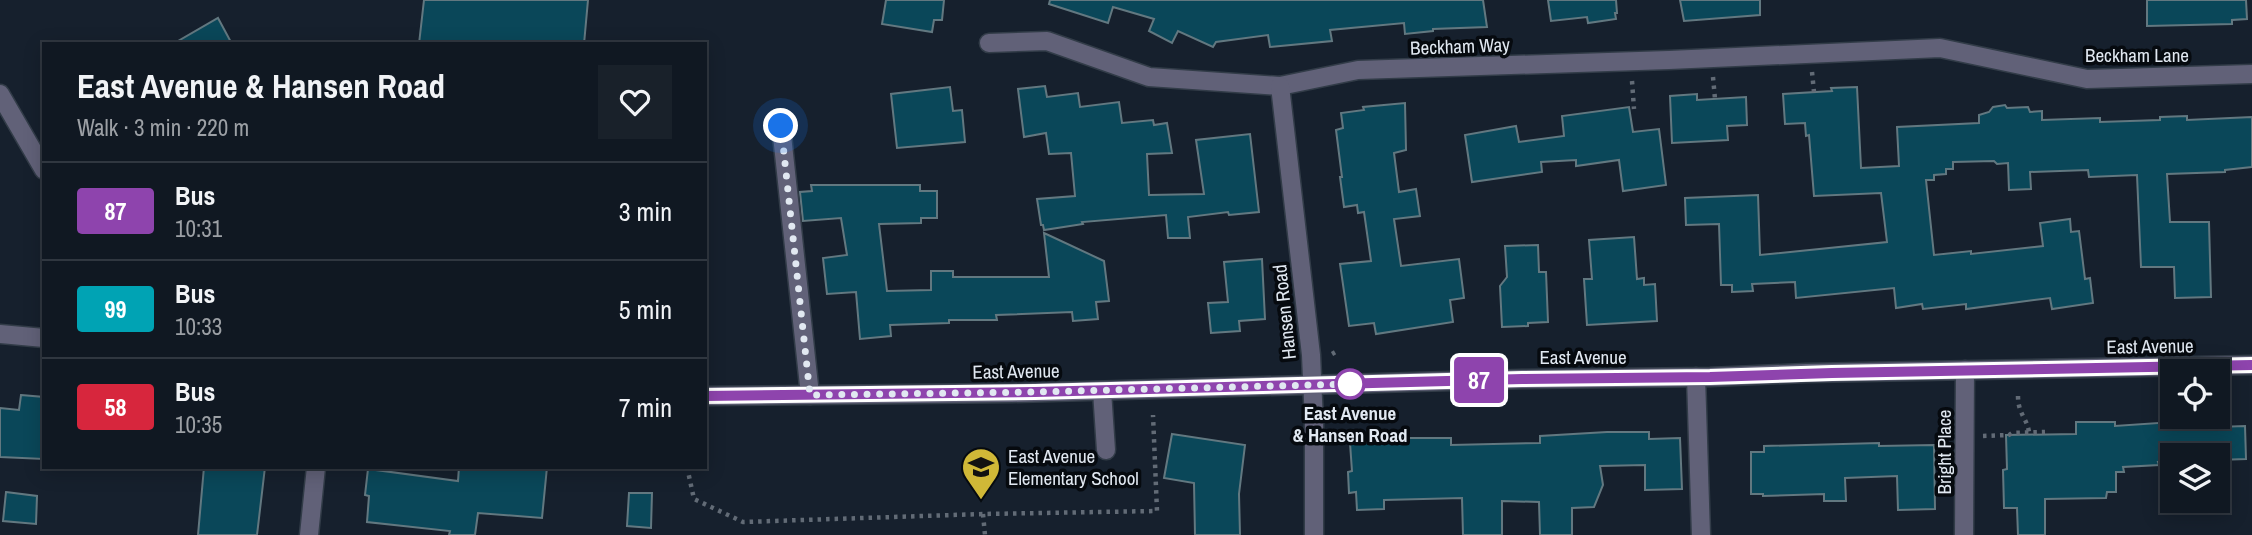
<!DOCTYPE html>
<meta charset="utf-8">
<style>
:root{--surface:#101822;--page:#19212a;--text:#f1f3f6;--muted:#9ca0a5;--line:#303740}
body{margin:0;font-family:"Archivo Narrow",sans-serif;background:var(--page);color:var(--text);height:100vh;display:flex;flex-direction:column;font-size:26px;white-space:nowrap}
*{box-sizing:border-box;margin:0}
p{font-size:23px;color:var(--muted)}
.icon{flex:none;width:38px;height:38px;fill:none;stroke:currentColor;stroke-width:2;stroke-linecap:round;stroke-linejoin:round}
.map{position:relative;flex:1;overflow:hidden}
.details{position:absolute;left:42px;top:42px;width:665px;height:427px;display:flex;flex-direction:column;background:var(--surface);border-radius:0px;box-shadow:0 4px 18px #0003,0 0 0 2px var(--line)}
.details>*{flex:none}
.badge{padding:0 14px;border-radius:5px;font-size:24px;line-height:46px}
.buttons{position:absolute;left:2160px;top:359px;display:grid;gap:14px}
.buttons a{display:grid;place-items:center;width:70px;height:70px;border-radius:0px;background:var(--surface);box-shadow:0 4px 18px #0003,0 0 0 2px var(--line);font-size:35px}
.you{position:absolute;width:35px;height:35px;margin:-18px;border:5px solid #fff;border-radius:50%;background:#1a73e8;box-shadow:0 0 0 10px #1a73e833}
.map>.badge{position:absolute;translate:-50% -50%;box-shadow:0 0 0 4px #fff}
.round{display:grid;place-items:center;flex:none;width:74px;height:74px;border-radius:0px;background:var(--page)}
.overview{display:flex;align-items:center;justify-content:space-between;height:119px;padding:0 35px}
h1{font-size:33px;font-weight:800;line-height:52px}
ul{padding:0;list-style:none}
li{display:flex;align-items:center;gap:21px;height:98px;padding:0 35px;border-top:2px solid var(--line)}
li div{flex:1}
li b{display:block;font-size:26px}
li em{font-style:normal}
li .badge{min-width:77px;font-weight:700;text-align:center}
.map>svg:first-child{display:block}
.building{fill:#0a4759;stroke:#627880;stroke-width:2}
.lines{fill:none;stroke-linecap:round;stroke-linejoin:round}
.minor-casing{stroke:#323c48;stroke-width:21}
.path{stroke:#626b76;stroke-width:4.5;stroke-dasharray:3.5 5;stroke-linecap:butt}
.minor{stroke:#616178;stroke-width:18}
.line-casing{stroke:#fff;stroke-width:16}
.line{stroke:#8e44ad;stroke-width:10}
.walk{stroke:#e1e8f1;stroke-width:7;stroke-dasharray:0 12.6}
.stop-dot{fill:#fff;stroke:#8e44ad;stroke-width:3.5}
.labels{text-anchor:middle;stroke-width:7;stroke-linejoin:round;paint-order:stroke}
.street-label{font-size:19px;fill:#e1e8f1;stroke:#060a0f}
.stop-label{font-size:19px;font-weight:bold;fill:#e1e8f1;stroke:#060a0f}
.poi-label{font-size:19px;fill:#e1e8f1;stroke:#060a0f;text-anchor:start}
</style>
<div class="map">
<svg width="2252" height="535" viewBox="0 0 2252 535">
<rect width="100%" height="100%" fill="#16202d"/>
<g class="building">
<path d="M424,0h164l-4,44h-165z"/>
<path d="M886,0h58l-2,20h-8l-2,12 -50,-8z"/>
<path d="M1050,0h433l4,27 -54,2v2l-28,3 -1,-11 -74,7 2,11 -62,6 -2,-12 -52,7 -3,5 -35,-16 -6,12 -23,-12 5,-12 -41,-12 -5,16 -59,-19z"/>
<path d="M1548,0h68l1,13h-2l1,6 -28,4 -1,-6 -36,4z"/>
<path d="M1680,0h80v15l-76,6z"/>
<path d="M2147,0h99l1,19 -15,1v4l-85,2z"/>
<path d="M218,18l14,26h-59z"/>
<path d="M1045,86l2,11 31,-4 2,14 39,-5 3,21 31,-3 1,5 13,-2 5,30 -25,1 2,41 55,-1 -8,-54 54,-6 9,78 -30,3 -1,-3 -40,5 2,21h-22l-2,-23 -84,7 1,2 -39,6 -1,-5h-2l-4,-26 38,-3 -4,-43 -22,1 -3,-21 -22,4 -6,-48z"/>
<path d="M950,87l3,24 9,-1 3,32 -68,6 -6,-54z"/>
<path d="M1857,87l4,81 38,-2 -2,-39 82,-4v-8l10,-3 4,-5 12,-2 2,3 21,-1 2,5 12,-1v9l58,-2v4l60,-2v-3l27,-1v4l65,-3v50l-27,3v2l-58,2 3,48h39l2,75 -36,1 -1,-31h-33l-4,-92 -48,2 -1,-7 -58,2 1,17 -22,1 -1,-27 -11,1 -3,-3 -41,1v7h-7v5l-12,1v5h-8l8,75 37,-4v3l72,-8 -3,-23 30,-4 1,13 8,-1 6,48 5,-1 3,25 -41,6 -2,-11 -84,11v-5l-43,5 -1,-5 -26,4 -2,-20 -98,10 -1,-16 -43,2 1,7 -21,1v-7h-11l-2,-61 -33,1 -1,-27 73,-3 2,60 127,-13 -6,-49 -67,3 -5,-61 -3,1 -1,-13 -20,1 -2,-30 49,-3 -1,-3z"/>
<path d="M1697,94v6l49,-3 1,28 -20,1 1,14 -56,3 -2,-47z"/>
<path d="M1405,103l1,47 -12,3 5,39 17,-3 4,27 -26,3 7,47 58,-7 5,39 -14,2 3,22 -77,12 -2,-11 -25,3 -9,-62 31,-3 -7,-49 -6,1 -1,-8 -13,2 -4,-30h2l-6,-47 7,-2 -2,-15 23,-3 -1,-3z"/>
<path d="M1629,107l4,25 26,-3 7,56 -43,6 -4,-31 -43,6v-6l-35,2 1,10 -70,10 -7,-47 51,-9 3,16 45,-6 -2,-20z"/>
<path d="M811,185h109v6h17v27h-16v5l-42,1 8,67 44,-1v-19h22v6h96l-5,-44 60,28 5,40 -13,1 2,17 -25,2 -1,-9 -76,3 1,5h-48v3l-59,2 1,11 -31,3 -4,-47 -29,2 -4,-36 24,-3 -6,-37 -38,3 -3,-29 12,-1z"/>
<path d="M1634,237l3,42 7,-1v7l11,-1 2,37 -70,4 -3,-46h8l-3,-39z"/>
<path d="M1538,245l1,27h7l2,50 -20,1v3l-26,1 -2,-41 7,-9 -2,-31z"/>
<path d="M1262,259l3,60 -26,2 1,10 -29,2 -3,-30 20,-1 -4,-40z"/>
<path d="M21,395l23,2v62l-44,-2v-49l19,2z"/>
<path d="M2217,419v8l28,-1 1,33 -29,1v-5h-45v6l-14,1 1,3 -36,2 1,5h-8v20h-9l-1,6 -61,1v36h-27l-1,-27h-13l-1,-38 4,-1 -1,-34 70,-1v-12h39v4z"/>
<path d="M1607,432h42v7l31,-1 2,51 -37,1v-25l-45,1 3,19 -9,22 -22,1v27h-32l-1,-33 -37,-1v34h-39l-1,-37 -78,2v9l-27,1 -1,-18 -7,1 -1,-21 4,-1 -2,-28 49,-2v-3h52v7l89,-2v-7z"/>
<path d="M1172,434l73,11 -6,49 1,41h-45l-1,-52 -30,-5z"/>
<path d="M1879,443v3l55,-1 1,64 -37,1 -1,-34 -52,2 1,23h-22v-7l-61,2v-2h-12v-42h13v-6z"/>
<path d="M204,467h61l-8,68h-59z"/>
<path d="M459,467h88l-5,51 -64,-5 -3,22h-26l1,-4 -83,-9 2,-26 -4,-1 3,-26 90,12z"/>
<path d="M6,492l31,4 -1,28 -33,-3z"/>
<path d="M629,493h23l-1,35 -24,-2z"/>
</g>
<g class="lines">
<defs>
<g id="minor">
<path d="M989,43l58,-2 102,36 131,9 78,-16 311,-10 271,-12 147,31 165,-5"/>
<path d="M1280,86l31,269 3,67v113"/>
<path d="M0,94l44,76"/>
<path d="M781,126l29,269"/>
<path d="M0,334l44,4"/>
<path d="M1696,377l5,158"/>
<path d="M1102,391l4,59"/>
<path d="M705,396l307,-3 510,-14 188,-2 96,-4 446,-8"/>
<path d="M309,535l7,-68"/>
<path d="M1964,535l1,-165"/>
</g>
</defs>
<use href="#minor" class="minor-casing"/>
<g class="path">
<path d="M1812,72l2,20"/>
<path d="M1713,77l2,22"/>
<path d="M1632,81l2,28"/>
<path d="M1332,354l7,-4"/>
<path d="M2018,396c0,18 9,22 11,36"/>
<path d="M1983,436l26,-1 3,-2 33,-1"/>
<path d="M687,467l7,32 49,23 240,-8 174,-3 -4,-96"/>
<path d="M983,514l2,21"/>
</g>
<use href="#minor" class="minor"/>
</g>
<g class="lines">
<defs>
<path id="line" d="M705,396l330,-4 487,-13 188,-2 122,-4 420,-8"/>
</defs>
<use href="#line" class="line-casing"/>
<use href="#line" class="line"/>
<path class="walk" d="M781,126l29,269 225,-3 315,-8"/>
</g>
<defs>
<symbol id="school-pin" viewBox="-11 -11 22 30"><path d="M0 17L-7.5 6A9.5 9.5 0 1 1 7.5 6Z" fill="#d0b837" stroke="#060a0f"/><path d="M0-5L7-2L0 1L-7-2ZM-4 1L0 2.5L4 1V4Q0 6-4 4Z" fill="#111"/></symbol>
</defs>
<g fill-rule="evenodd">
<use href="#school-pin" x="959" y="445" width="44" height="60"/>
</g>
<circle class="stop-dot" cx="1350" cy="384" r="14"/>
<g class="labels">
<g class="street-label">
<text transform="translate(1460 46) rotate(-2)" y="7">Beckham Way</text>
<text x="2137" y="62">Beckham Lane</text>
<text transform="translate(1284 312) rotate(-96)" y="7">Hansen Road</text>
<text transform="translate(2150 346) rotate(-1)" y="7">East Avenue</text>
<text x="1583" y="364">East Avenue</text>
<text transform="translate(1016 371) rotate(-1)" y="7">East Avenue</text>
<text transform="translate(1944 452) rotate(-90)" y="7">Bright Place</text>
</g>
<g class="stop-label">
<text x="1350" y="420">East Avenue<tspan x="1350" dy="22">&amp; Hansen Road</tspan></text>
</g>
<g class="poi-label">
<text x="1008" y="463">East Avenue<tspan x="1008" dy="22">Elementary School</tspan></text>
</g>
</g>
</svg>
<div class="buttons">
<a><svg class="icon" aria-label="locate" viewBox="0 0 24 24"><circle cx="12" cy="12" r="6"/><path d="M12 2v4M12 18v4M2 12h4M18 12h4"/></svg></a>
<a><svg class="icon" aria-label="layers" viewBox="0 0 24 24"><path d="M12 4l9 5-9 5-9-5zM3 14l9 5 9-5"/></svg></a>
</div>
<div class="you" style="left:781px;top:126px"></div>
<b class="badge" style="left:1479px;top:380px;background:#8e44ad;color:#fff">87</b>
<section class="details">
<div class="overview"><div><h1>East Avenue &amp; Hansen Road</h1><p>Walk · 3 min · 220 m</p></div><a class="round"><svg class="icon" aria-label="heart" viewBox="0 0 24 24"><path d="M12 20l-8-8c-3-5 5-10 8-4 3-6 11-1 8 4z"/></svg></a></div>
<ul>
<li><span class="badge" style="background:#8e44ad;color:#fff">87</span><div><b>Bus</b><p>10:31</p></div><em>3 min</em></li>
<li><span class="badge" style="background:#00a3b4;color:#fff">99</span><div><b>Bus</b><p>10:33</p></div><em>5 min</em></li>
<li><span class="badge" style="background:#d7263d;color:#fff">58</span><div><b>Bus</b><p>10:35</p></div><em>7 min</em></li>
</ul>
</section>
</div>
